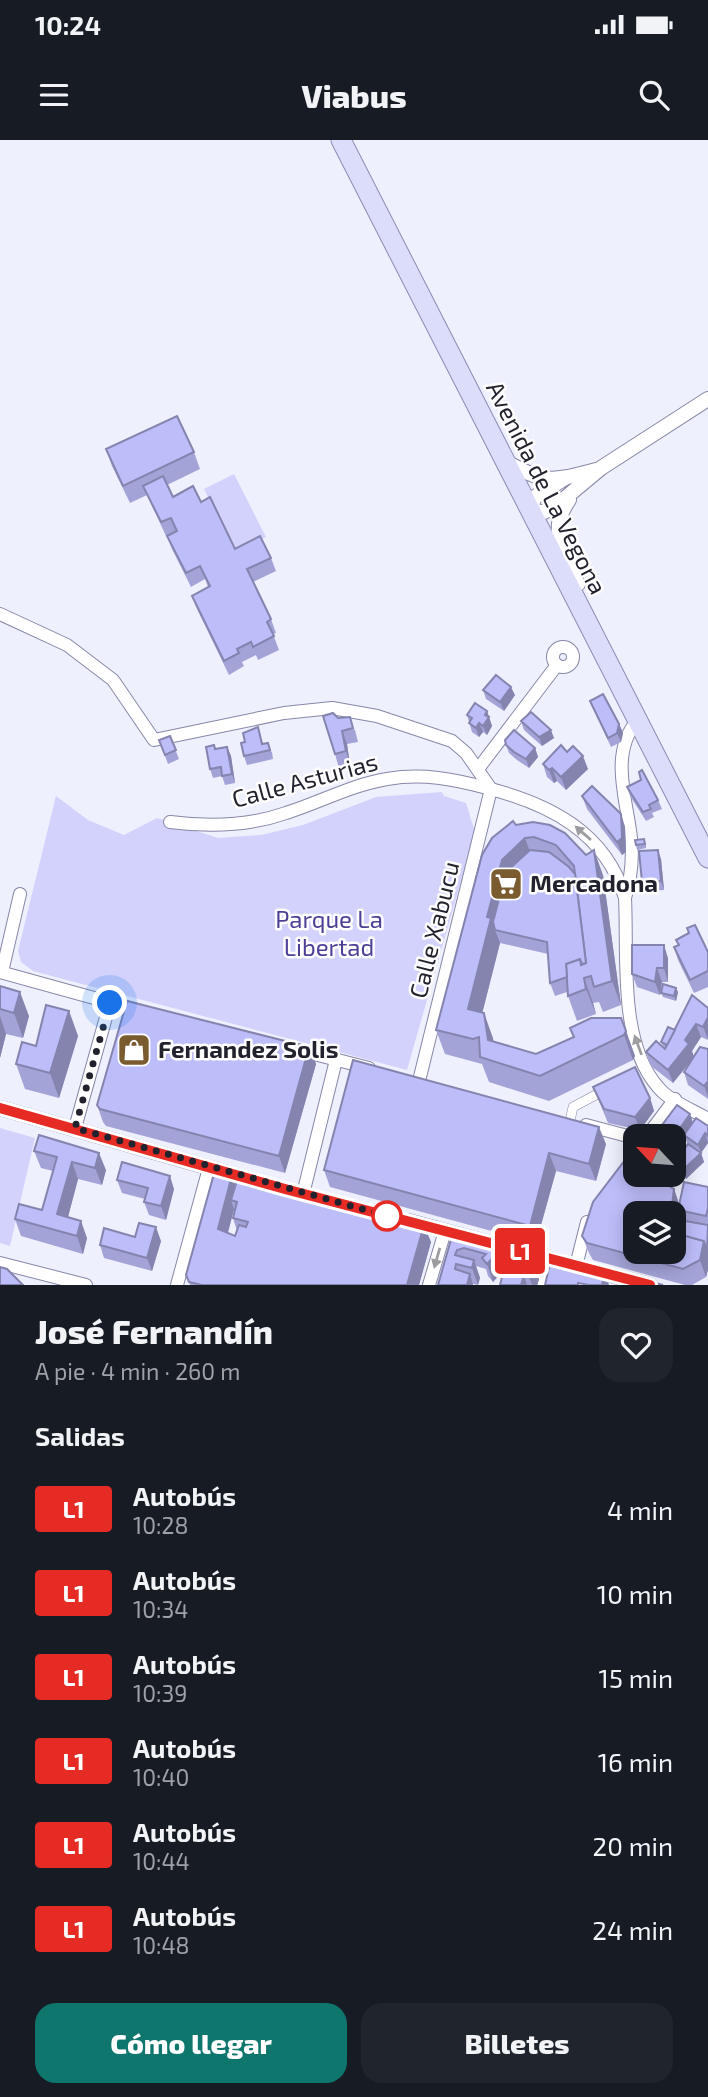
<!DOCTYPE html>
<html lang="es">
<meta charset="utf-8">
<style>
:root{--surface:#171b24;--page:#20242c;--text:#f1f3f6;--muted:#9ea1a6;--accent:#0f766e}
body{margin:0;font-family:"Exo 2",sans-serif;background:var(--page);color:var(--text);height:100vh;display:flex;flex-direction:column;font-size:26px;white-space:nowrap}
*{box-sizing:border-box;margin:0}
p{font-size:23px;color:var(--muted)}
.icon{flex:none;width:38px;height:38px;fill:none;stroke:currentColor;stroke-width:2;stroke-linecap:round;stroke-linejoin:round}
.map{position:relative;height:1145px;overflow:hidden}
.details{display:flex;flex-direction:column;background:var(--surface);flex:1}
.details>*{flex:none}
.badge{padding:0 14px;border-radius:5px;font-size:24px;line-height:46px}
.needle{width:46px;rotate:296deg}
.buttons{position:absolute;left:623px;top:984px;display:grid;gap:14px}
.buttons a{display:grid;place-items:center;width:63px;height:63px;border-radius:14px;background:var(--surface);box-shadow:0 4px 18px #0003;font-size:35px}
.you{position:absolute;width:35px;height:35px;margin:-18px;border:5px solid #fff;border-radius:50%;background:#1a73e8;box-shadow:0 0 0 10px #1a73e833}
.map>.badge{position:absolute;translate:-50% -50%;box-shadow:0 0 0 4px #fff}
h2{padding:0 35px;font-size:26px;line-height:63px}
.round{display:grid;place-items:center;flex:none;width:74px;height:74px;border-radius:21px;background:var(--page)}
.headline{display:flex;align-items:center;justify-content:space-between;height:119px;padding:0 35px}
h1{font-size:33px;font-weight:800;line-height:52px}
.primary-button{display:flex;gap:14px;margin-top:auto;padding:14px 35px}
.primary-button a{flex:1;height:80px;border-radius:21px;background:var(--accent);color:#fff;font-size:28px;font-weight:800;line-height:80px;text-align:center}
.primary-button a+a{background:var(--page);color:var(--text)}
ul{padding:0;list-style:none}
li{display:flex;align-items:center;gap:21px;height:84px;padding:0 35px}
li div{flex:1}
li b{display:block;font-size:26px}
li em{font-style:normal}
li .badge{min-width:77px;font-weight:700;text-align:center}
.status{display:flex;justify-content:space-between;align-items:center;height:49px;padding:0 35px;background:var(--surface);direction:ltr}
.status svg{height:19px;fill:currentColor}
header{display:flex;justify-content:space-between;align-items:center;height:91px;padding:0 35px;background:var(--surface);font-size:32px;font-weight:800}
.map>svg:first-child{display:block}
.green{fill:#d2d2fc}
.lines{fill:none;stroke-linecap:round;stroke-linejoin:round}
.pedestrian-casing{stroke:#8787a7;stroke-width:10}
.minor-casing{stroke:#8787a7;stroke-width:14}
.tertiary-casing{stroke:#8787a7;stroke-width:16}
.primary-casing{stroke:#8b8bb2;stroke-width:21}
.pedestrian{stroke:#fff;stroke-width:9}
.minor{stroke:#fff;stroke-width:12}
.tertiary{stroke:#fff;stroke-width:14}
.primary{stroke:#dcdcfb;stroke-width:19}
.wall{fill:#a3a3d7;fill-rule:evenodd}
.shaded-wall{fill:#8484af}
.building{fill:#bdbdfa;stroke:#8484af;stroke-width:2}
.oneway{fill:#9c9ca1}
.line-casing{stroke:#fff;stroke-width:16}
.line{stroke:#e62b24;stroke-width:10}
.walk{stroke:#22222e;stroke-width:7;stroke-dasharray:0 12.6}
.stop-dot{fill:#fff;stroke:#e62b24;stroke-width:3.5}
.labels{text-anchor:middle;stroke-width:5;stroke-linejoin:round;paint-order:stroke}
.street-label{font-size:24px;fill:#22222e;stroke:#fefefe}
.poi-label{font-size:24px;font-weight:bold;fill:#22222e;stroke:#fefefe;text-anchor:start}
.park-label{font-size:24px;fill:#4b3f97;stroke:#fefefe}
</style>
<div class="status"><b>10:24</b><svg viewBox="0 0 49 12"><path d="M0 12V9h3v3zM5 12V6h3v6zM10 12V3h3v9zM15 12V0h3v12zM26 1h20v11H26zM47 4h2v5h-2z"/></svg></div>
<header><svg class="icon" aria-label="menu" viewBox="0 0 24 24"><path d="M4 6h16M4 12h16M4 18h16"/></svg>Viabus<svg class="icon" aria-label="search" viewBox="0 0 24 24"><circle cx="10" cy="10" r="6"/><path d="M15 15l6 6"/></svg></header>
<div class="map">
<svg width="708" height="1145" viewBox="0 0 708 1145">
<rect width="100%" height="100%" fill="#eff0fe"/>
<g class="green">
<path d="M234,334l32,63 -31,14 -31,-62z"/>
<path d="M442,652l2,4 22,7 9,29 -68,238 -374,-99 -12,-9 -3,-11 38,-155 32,24 36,15 33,-17 61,20 43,-3 42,-10 73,-28z"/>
<path d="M0,988l35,10 -25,108 -10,-3z"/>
</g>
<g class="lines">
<defs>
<g id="pedestrian">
<path d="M570,981l3,-14 32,-17"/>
<path d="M542,1145l7,-26"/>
</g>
<g id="minor">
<path d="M0,474l67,31 46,35 41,60 130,-27 48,-5 45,8 75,25 14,12 25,36"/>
<circle cx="563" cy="517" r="10"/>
<path d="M478,629l79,-104"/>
<path d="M170,682c39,5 79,4 116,-9 35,-11 65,-28 101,-34 36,-6 66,0 100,9 62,16 119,44 138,110 3,57 -7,144 33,189 11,14 35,23 50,32"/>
<path d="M625,758c6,-19 8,-41 6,-60 -4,-38 -22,-84 6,-117"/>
<path d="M0,832l141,39"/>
<path d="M2,832l18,-78"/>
<path d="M298,910l71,18"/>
<path d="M419,941l72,-292"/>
<path d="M586,985l49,13"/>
<path d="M75,988l35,-125"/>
<path d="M647,996l28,-37"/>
<path d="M303,1054l33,-134"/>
<path d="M0,1123l86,22"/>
<path d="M576,1126l11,-44"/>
<path d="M177,1145l32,-117"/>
<path d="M429,1145l16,-54"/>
</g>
<g id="tertiary">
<path d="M504,321c44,23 45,21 92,9"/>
<path d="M565,338l-30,19 -6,14 15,1 14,-8 43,-36 107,-69"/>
<path d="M569,360c-22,29 -4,56 9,84"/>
<path d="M0,968l256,73"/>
<path d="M408,1081l160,43"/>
<path d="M587,1129l63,16"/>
</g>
<path id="primary" d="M341,0l367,718"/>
</defs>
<use href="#pedestrian" class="pedestrian-casing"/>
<use href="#minor" class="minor-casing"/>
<use href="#tertiary" class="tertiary-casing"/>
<use href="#primary" class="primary-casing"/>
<use href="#pedestrian" class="pedestrian"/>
<use href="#minor" class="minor"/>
<use href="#tertiary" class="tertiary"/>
<use href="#primary" class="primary"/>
</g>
<g class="wall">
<path d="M106,309l88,3 6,17 -33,16 6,12 28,5 34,47 36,9 5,13 -23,11 18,37 5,14 -3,1 6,16 -21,10 -2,-5 -14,7 2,4 -15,9 -32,-66 -5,-13 16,-9 -3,-8 -14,8 -19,-38 -5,-13 9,-5 -10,5 -19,-41 -17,8 -18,-37z"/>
<path d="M483,550l32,5 -11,16 -18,-12z"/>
<path d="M590,561l29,23 4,9 -2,9 -10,5z"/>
<path d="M487,571l5,15 -5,9 -4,-3 -4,5 -7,-5 -5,-17z"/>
<path d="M338,578l17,12 3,12 -11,2 3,21 -11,3 -4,-14z"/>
<path d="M521,581l33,17 -12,8 -18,-16z"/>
<path d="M258,587l5,17 9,8 1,7 -26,6 -3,-9 1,-14z"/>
<path d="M170,596l9,23 -11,5 -9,-24z"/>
<path d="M506,605l29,3 3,9 -9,11 -12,-8 -8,-7z"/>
<path d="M227,607l4,9 4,27 -10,2 -3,-9 -9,2 -3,-9 6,-20z"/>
<path d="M567,612l21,17 -22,21 -9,-9 -3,2 -7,-6 -4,-13z"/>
<path d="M627,647l31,13 4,9 -10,4 2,4 -8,4 -16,-25z"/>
<path d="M582,656l39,18 4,13 1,25 -4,3 -35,-46z"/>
<path d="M533,682l70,53 18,130 -18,7 -4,-10 -6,1 3,11 -19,7 -9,-25 -1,-4 -12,4 -5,-13 -2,-29 -48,-11 -18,70h2l9,29 43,12 85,-36 14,38 -2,4 -84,41 -60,-19 -7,-18 -37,-10 -9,-24 80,-205z"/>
<path d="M646,704v4l-9,2 -1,-5z"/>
<path d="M661,719l3,31 -19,1 -3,-9z"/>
<path d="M674,807l34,5v35l-14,6 -16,-33z"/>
<path d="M668,818v24h-6l-2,13 -23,-8 -5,-13z"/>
<path d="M0,846l29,30 -6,22 -17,-4 -6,24z"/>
<path d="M678,852l-2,9 -13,-4 -2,-4z"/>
<path d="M692,855l16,45 -7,-3 -9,14 2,6 -21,26 -22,-17 -5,-14 19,-3 1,-1 -3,-2 -2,-4 14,-12z"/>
<path d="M69,871l9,25 -19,62 -34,-9 -9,-25 20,-18z"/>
<path d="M309,907l7,17 -31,109 -179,-47 -3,-4 -6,-17z"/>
<path d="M708,909v50l-20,-14 -4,-13z"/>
<path d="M593,947l57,11 4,13 -14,19 -32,-7z"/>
<path d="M690,974l3,9 15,3v17l-7,10 3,9 -18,17 -9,-8 -3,-8v-2l14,-16 -4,-10 -10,16v-15l-18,-3z"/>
<path d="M606,1004l-10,37 -40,-10 -20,72 -206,-56 -6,-17z"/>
<path d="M34,1011l72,19 -4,15 -24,-6 -10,38 19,21 -4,16 -62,-18 -6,-17 27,-9 11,-39 -12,-3z"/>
<path d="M658,1034l-3,5 19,10 5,16 29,-18v83l-2,7 -14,8h-7l-92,-25 -4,-7 -7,-17zM679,1073l4,11h1l-2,11 -6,7z"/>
<path d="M117,1040l57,9 -8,31 -17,-5 -5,-13 1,-3 -23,-6z"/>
<path d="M237,1040h23l171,62 -12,43h-229l-4,-10zM234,1069l-1,9 4,13 -2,5 -7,-3z"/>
<path d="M452,1096l55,24 30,8 -1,3 3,8 -2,6h-37l4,-15 -11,12 -5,-6 -2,-7 -10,-3 4,12 -2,7 -5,-1v1h-35z"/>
<path d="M135,1097l26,4 -9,30 -48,-13 -4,-13z"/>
</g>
<g class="shaded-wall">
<path d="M511,547l4,8 -11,16 -4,-9z"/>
<path d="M487,571l5,15 -5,9 -4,-9 2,-11z"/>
<path d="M479,583l4,9 -4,5 -3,-9z"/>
<path d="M619,584l4,9 -2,9 -4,-9z"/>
<path d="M551,590l3,8 -12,8 -3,-9z"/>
<path d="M342,591l5,13 3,21 -4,-14z"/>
<path d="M227,607l4,9 4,27 -3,-9z"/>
<path d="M535,608l3,9 -9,11 -3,-9z"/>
<path d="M583,616l5,13 -22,21 -5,-13z"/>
<path d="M552,628l5,13 -3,2 -5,-13z"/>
<path d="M621,674l4,13 1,25 -4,3 -5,-13z"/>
<path d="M525,698l9,25 -39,67 5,13 -23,91 -9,-25 19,-92 15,-57z"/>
<path d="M594,710l9,25 18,130 -9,-24z"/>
<path d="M658,710l3,9 3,31 -3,-9z"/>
<path d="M664,805l4,13v24l-4,-14z"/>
<path d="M657,828l5,14 -2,13 -5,-13z"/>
<path d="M584,838l9,25 3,11 -10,-25z"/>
<path d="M676,848l2,4 -2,9 -2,-5z"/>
<path d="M20,852l9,24 -6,22 -9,-25z"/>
<path d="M69,871l9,25 -19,62 -9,-25z"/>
<path d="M484,873l9,25 3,24 -8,-22z"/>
<path d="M0,876l6,18 -6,24z"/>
<path d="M708,877v23l-5,-13z"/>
<path d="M696,884l5,13 -9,14 2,6 -21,26 -5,-13 17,-30z"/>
<path d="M626,891l9,25 -2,4 -9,-25z"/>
<path d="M309,907l7,17 -31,109 -6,-17z"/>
<path d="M708,941v16l-4,-11z"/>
<path d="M650,958l4,13 -14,19 -5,-13z"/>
<path d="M690,974l3,9 -19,28v-14z"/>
<path d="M599,987l7,17 -10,37 -7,-17z"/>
<path d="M705,993l3,10 -7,10 3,9 -18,17 -3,-9 18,-17 -3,-8z"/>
<path d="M99,1013l7,17 -4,15 -7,-17z"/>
<path d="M549,1013l7,18 -20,72 -6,-17z"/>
<path d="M72,1022l6,17 -14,53 -7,-18z"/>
<path d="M233,1031l7,17 -9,12 3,9 -10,38 -6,-18z"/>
<path d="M643,1034h15l-10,14z"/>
<path d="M170,1036l4,13 -8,31 -5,-14z"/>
<path d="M674,1049l6,17 -2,4 1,3 -4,45 -1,-45h-3z"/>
<path d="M81,1081l6,17 -4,16 -6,-18z"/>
<path d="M424,1085l7,17 -12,43h-12z"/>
<path d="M156,1087l5,14 -9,30 -5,-13z"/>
<path d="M704,1101l4,6v23l-2,7 -6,-17z"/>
<path d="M502,1108l6,17 -15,17 -6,-18z"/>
<path d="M531,1111l6,17 -1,3 3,8 -2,6h-5l-3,-8 -1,-17z"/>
<path d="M474,1120l6,18 -2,7 -6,-17z"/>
<path d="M605,1132l4,13h-7z"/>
<path d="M470,1134l3,11h-6z"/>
<path d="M524,1135l3,10h-6z"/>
</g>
<g class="building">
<path d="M177,276l17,36 -71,34 -17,-37z"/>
<path d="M163,336l10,21 20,-11 8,16 9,-5 25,52 25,-13 11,22 -24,11 24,50 -4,3 7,14 -21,11 -2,-5 -14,7 2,4 -15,8 -32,-65 18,-10 -10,-20 -14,7 -19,-37 10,-5 -6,-13 -10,4 -18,-36z"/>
<path d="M496,535l15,12 -11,15 -17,-12z"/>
<path d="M603,554l16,30 -2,9 -9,5 -18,-37z"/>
<path d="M475,563l12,8 -2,4 4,2 -6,9 -4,-3 -3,5 -7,-5 3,-5 -5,-3z"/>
<path d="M531,572l20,18 -12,7 -18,-16z"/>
<path d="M333,573l5,5 12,-1 3,11 -11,3 4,20 -11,3 -12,-38z"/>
<path d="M258,587l4,17 6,-1 2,7 -26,6 -3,-13 4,-1 -2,-9z"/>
<path d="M514,590l21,18 -9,11 -12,-7 -8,-7 -1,-5z"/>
<path d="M170,596l6,14 -11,5 -6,-15z"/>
<path d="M214,605l1,4 12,-2 5,27 -10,2 -1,-9 -11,2 -4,-22z"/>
<path d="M561,605l6,7 6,-6 10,10 -22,21 -9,-9 -3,2 -6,-6z"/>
<path d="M642,630l16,30 -9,5 2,4 -8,3 -16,-25 14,-7 -2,-8z"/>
<path d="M592,646l29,28 1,24 -5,4 -35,-46z"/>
<path d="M513,681l3,4 17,-3 17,3 15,8 21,22 8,-5 18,131 -18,6 -3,-11 -7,2 2,11 -18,7 -2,-32 14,-5 1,6 5,-2 -12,-97 -18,-21 -22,-8 -9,1 -23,22 -15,57 4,1 -23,91 16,4 4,27 48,14 38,-17 -4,-9 21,-10h30l5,13 -2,4 -84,41 -60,-19 -1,-20 -6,2 -37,-9 46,-175 10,-17z"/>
<path d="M644,699l1,5 -9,1 -1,-5z"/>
<path d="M530,710l19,2 20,15 6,7 11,89 -4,1 -2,-5 -14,5 1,13 -17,6 -3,-41 -52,-12 -2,-8 13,-50z"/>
<path d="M658,710l3,31 -19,1 -3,-31z"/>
<path d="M695,785l13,27v19l-18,9 -16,-33 5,-2 -3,-5 13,-7 -2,-5z"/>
<path d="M632,805h32v23h-7l-2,14 -23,-8z"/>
<path d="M663,844l13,4 -2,8 -13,-3z"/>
<path d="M0,846l20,6 -6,21 -14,-4z"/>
<path d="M692,855l16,13v9l-5,10 -7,-3 -11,16 4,4 -21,26 -22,-18 10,-11 9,8z"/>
<path d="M127,861l182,46 -30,109 -179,-47 -3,-4z"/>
<path d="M46,865l23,6 -19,62 -34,-9 6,-22 14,4z"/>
<path d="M668,887l7,3 -8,15 -6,-3z"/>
<path d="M700,907l8,2v32l-4,5 -20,-14z"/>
<path d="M353,920l246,67 -10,37 -40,-11 -19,73 -206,-56z"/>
<path d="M635,927l15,31 -15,19 -31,-8 -11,-22z"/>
<path d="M677,965l13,9 -16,23v-1h-13l-5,-3z"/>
<path d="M696,978l12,8v10l-3,-3 -7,12 -14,-10z"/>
<path d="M650,988l11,8h-17z"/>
<path d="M39,995l60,18 -4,15 -23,-6 -15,52 24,7 -4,15 -62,-17 4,-15 23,6 15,-53 -23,-6z"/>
<path d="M688,1004l13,9 -18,17 -9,-9z"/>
<path d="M635,1007v27h12l27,15 -3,24h-36v38h39v-9h3l2,-8 25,7 -4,19 -17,9 -96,-26 -5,-7 11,-34z"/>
<path d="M122,1022l48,14 -9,30 -17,-4 4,-14 -31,-8z"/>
<path d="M220,1027l13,4 -15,58 17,7 4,-11 7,2 2,-5 -15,-4 4,-16 -6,-2 8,-26 21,6v-3l163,44 1,4 -17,60h-205l-13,-3 -3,-7 29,-105z"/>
<path d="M684,1042l24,5v21l-2,8 -28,-6z"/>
<path d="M685,1081l23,4 -1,24 -3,-8 -22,-6z"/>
<path d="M139,1083l17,4 -9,31 -47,-13 4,-17 31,9z"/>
<path d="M458,1092l41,10 3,6 -15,16 -5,-6 4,-4 -22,-6 -7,2 -2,5 19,5 -2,8 -16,-4 -1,5 15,5 -3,11h-29l14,-49z"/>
<path d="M516,1106l15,5 -3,9 5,1 -4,16 -5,-2 -3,10h-21l8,-31 5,2z"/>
<path d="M551,1119l54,13 -3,13h-13l-11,-2v2h-33z"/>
<path d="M0,1127l7,2 16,16h-23z"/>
<path d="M632,1137l31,8h-32z"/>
</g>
<defs><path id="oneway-solid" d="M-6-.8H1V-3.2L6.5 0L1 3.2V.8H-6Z" transform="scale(1.75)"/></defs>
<g class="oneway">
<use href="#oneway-solid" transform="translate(583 693) rotate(-139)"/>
<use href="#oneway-solid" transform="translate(638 905) rotate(-110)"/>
<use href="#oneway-solid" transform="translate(437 1118) rotate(106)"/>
</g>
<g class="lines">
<defs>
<path id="line" d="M0,968l285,81 365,96"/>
</defs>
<use href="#line" class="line-casing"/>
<use href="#line" class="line"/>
<path class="walk" d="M110,863l-35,125 312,88"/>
</g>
<defs>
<symbol id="supermarket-square" viewBox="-11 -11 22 22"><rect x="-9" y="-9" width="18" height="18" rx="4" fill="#795b2f" stroke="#fefefe"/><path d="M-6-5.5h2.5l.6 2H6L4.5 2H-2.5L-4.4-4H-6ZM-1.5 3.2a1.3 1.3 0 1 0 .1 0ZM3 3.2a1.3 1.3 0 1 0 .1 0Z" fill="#fff"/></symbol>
<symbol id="shop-square" viewBox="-11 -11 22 22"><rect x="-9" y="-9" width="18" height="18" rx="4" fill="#795b2f" stroke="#fefefe"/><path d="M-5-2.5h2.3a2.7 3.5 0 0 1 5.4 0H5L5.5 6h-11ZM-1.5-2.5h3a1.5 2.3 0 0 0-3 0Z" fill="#fff"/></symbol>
</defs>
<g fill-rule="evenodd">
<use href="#supermarket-square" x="487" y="725" width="38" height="38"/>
<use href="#shop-square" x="115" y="891" width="38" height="38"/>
</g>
<circle class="stop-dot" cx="387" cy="1076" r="14"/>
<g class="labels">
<g class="street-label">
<text transform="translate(546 348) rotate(63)" y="8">Avenida de La Vegona</text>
<text transform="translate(305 641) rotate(-15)" y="8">Calle Asturias</text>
<text transform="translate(435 790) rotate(-76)" y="8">Calle Xabucu</text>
</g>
<g class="poi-label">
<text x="530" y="752">Mercadona</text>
<text x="158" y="918">Fernandez Solis</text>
</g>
<g class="park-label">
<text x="329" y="788">Parque La<tspan x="329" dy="28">Libertad</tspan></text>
</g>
</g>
</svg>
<div class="buttons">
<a><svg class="needle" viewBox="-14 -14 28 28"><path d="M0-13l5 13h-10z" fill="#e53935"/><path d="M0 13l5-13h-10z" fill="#9ea1a6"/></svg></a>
<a><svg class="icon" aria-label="layers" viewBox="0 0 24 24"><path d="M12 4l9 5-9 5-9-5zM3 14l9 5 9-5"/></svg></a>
</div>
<div class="you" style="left:110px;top:863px"></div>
<b class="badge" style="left:520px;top:1111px;background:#e62b24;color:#fff">L1</b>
</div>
<section class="details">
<div class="headline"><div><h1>José Fernandín</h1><p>A pie · 4 min · 260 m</p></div><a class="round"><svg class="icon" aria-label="heart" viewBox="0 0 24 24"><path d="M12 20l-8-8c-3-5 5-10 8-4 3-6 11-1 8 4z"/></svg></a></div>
<h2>Salidas</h2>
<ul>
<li><span class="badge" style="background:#e62b24;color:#fff">L1</span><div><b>Autobús</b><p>10:28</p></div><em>4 min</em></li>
<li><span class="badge" style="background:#e62b24;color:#fff">L1</span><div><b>Autobús</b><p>10:34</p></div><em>10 min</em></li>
<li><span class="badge" style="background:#e62b24;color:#fff">L1</span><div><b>Autobús</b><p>10:39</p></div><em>15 min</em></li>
<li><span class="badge" style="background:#e62b24;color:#fff">L1</span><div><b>Autobús</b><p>10:40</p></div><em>16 min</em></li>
<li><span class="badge" style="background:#e62b24;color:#fff">L1</span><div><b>Autobús</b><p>10:44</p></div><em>20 min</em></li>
<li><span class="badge" style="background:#e62b24;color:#fff">L1</span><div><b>Autobús</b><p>10:48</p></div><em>24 min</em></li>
</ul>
<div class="primary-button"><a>Cómo llegar</a><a>Billetes</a></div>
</section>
